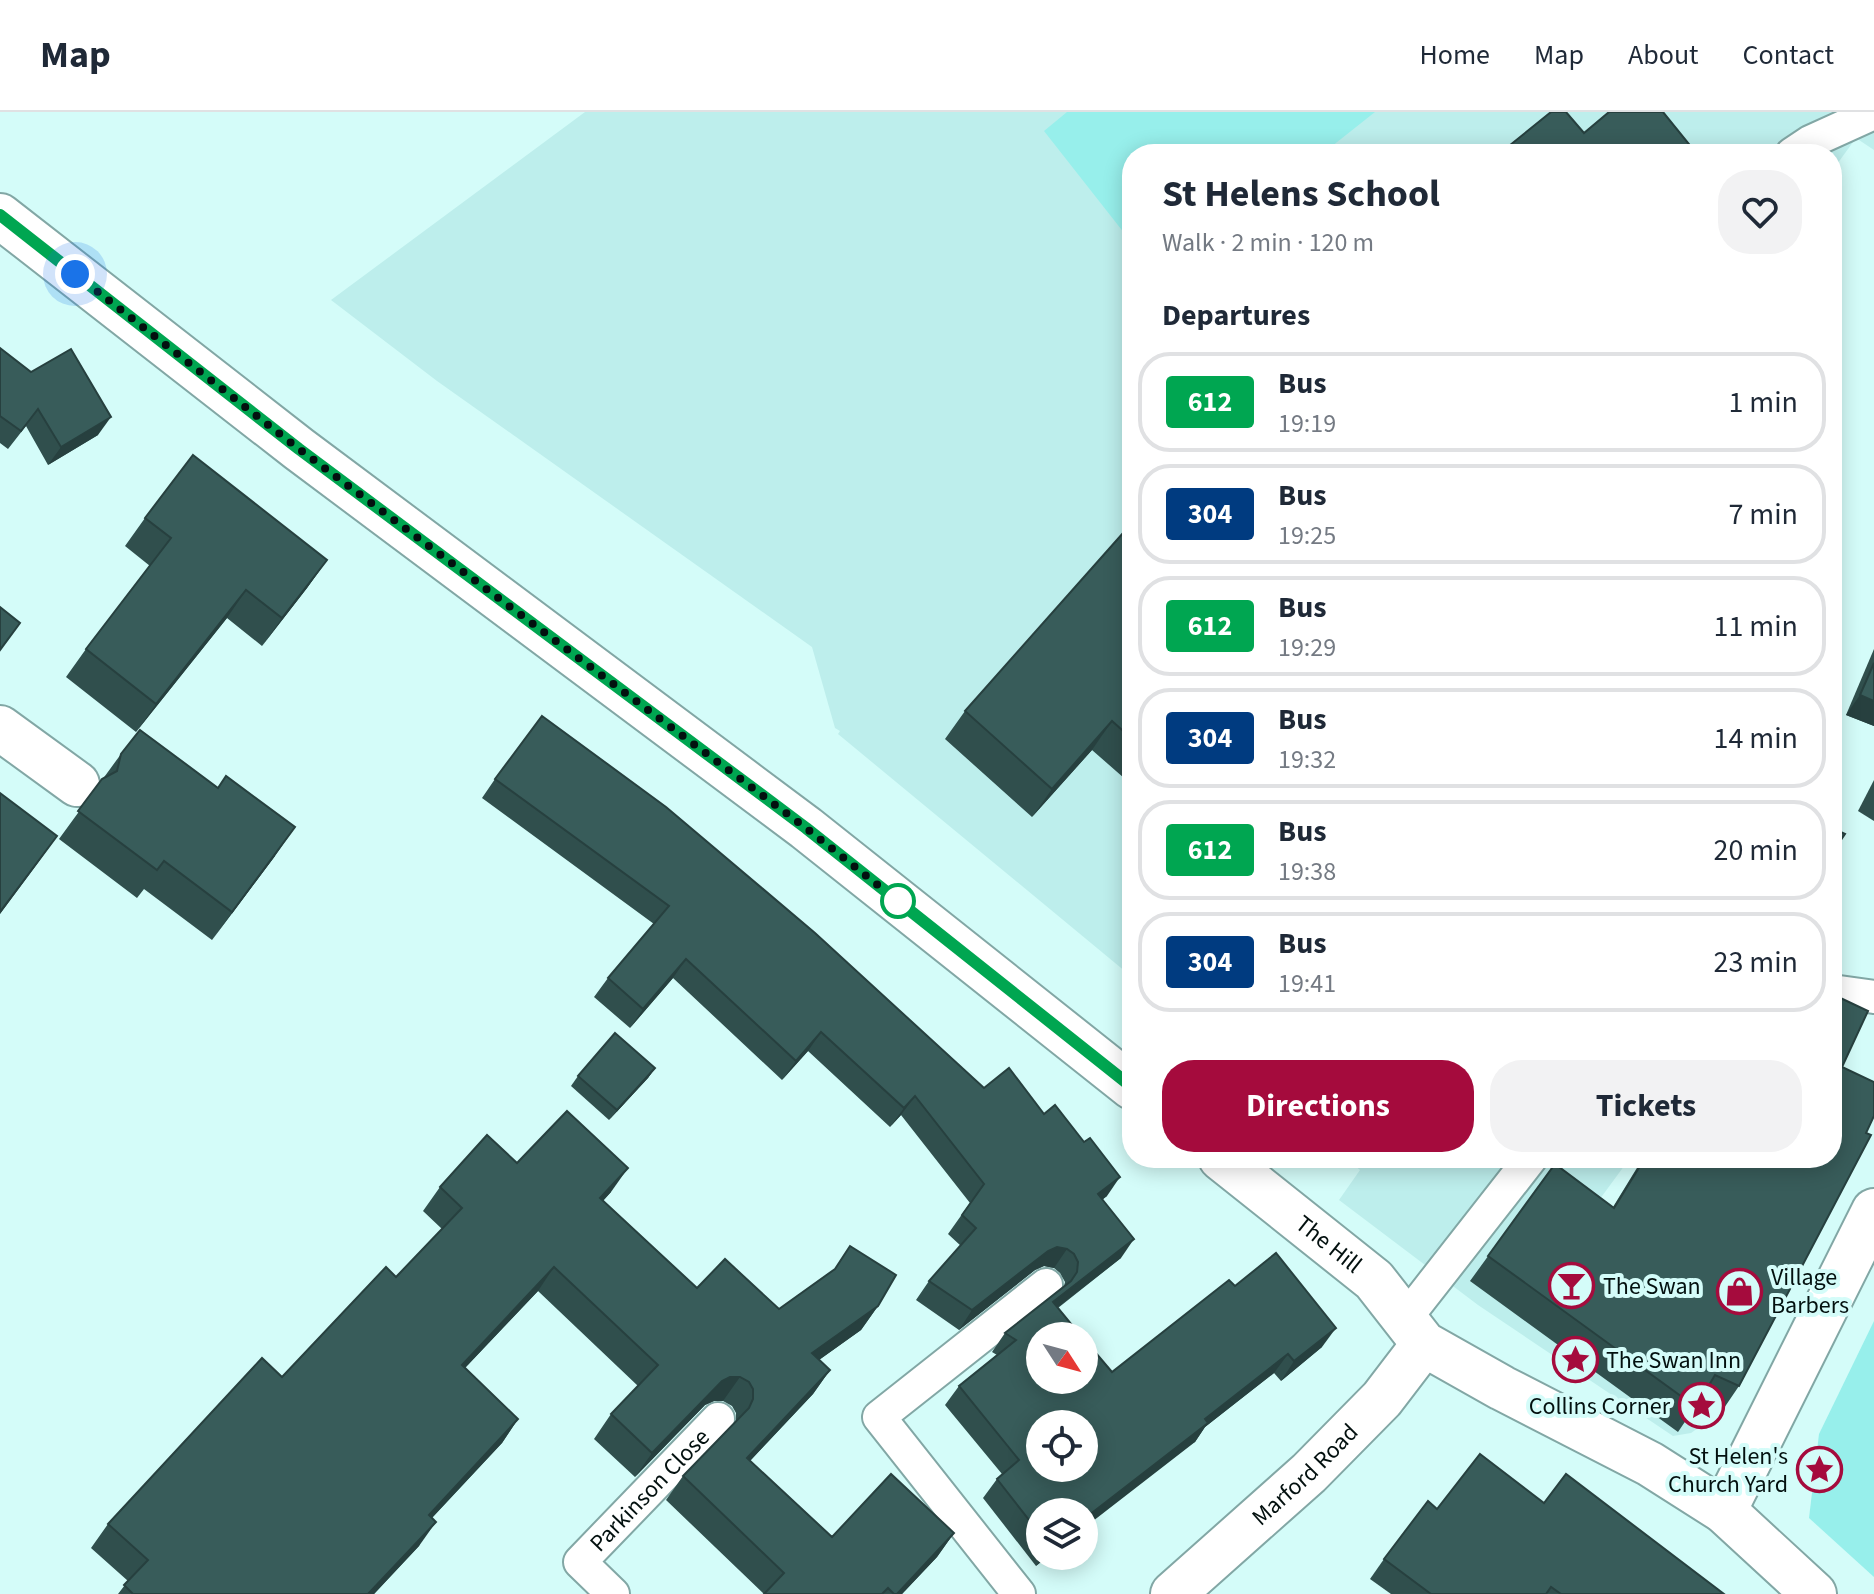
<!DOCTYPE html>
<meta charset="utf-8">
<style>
:root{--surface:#fff;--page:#f2f2f3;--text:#1f2937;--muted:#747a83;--line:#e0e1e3;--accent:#a50b3d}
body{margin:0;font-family:"Source Sans 3",sans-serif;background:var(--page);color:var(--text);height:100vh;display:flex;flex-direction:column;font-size:30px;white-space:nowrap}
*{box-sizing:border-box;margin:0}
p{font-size:26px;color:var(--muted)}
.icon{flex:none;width:44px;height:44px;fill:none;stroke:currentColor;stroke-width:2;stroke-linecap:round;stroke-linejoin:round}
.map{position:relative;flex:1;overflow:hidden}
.sheet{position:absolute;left:1122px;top:32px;width:720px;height:1024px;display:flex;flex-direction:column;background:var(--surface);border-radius:32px;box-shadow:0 4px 20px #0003}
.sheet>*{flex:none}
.badge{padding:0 16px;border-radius:6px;font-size:28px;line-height:52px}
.needle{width:52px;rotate:126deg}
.tools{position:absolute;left:1026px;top:1210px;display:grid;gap:16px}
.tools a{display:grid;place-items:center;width:72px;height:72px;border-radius:50%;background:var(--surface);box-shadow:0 4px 20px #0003;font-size:40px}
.you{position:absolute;width:40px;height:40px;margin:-20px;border:6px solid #fff;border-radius:50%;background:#1a73e8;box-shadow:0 0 0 12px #1a73e833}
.map>.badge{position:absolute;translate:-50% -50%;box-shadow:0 0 0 4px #fff}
h2{padding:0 40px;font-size:30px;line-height:72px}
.round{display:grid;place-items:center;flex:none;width:84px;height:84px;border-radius:32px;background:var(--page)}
.overview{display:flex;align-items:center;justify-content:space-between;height:136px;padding:0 40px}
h1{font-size:38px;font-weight:700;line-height:60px}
.primary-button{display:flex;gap:16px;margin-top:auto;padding:16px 40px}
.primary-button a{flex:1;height:92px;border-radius:32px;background:var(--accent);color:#fff;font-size:32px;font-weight:700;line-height:92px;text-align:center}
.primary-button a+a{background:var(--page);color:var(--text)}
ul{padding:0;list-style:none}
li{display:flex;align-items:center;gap:24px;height:100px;margin:0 16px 12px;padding:0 24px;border:4px solid var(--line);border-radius:32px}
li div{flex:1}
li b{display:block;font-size:30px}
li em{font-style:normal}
li .badge{min-width:88px;font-weight:700;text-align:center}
header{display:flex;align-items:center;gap:48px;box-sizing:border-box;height:112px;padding:0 40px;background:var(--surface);border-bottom:2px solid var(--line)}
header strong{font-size:38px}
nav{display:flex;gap:44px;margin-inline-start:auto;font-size:28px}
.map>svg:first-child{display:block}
.built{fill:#bdeeec}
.green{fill:#97efeb}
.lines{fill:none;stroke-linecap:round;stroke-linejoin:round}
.lane-casing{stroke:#82a7a5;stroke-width:36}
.street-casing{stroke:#82a7a5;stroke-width:48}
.secondary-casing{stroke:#82a7a5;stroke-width:48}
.lane{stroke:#fff;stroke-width:32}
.street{stroke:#fff;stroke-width:44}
.secondary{stroke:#fff;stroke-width:44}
.wall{fill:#304f4d}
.shaded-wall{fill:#27403f}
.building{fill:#385c5a;stroke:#27403f;stroke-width:2;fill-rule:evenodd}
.line-casing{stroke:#fff;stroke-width:18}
.line{stroke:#00a651;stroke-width:12}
.walk{stroke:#03100f;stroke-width:8;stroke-dasharray:0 14.4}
.stop-dot{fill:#fff;stroke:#00a651;stroke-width:4}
.labels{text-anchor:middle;stroke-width:8;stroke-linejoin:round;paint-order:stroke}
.street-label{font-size:24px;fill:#03100f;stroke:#d4fcf9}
.poi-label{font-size:24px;fill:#03100f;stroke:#d4fcf9;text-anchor:start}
</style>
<header>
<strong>Map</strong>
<nav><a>Home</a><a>Map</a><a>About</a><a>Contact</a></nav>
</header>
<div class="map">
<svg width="1874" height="1482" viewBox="0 0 1874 1482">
<rect width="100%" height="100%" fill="#d4fcf9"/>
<g class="built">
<path d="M585,0h1289v38l-18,-12 -24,33v-17h-700v823l-294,-243 2,-3 -5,-3 -23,-81 -375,-266 -106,-81z"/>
<path d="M1346,1046h284l-47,64 205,62 -66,127 -31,22 -18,3 -195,-131 -139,-105 21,-30z"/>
</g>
<g class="green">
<path d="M1067,0h308l-53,42h-190v89l-88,-112z"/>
<path d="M1874,1209v256l-65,-59 10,-84z"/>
</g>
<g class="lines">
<defs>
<g id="lane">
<path d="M1792,42l18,-12 64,-29"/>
<path d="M1832,879l42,6"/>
<path d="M1405,1207l126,-161"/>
<path id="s1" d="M613,1482l-33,-32 138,-143"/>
<path d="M1019,1482l-140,-177 167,-132"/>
</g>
<path id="street" d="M0,616l77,56"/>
<g id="secondary">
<path d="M0,104l299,233 507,379 326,259"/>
<path id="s2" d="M1221,1046l153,122 50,64 78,44 148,76 74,47 90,83"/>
<path d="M1724,1399l150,-300"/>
<path id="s3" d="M1173,1482l136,-121 73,-74 42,-55"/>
</g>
</defs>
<use href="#lane" class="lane-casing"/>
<use href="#street" class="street-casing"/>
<use href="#secondary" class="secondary-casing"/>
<use href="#lane" class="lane"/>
<use href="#street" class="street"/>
<use href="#secondary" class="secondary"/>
</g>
<g class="wall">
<path d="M0,236l98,87 -50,30 -22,-39 -18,23 -8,-6z"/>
<path d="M145,406l182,42 -20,28 -45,58 -35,-28 -91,114 -70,-55 20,-28 64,-83 -25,-20z"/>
<path d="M1132,411v262l-40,-35 -60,67 -87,-78 20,-28z"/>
<path d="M1874,537v77l-28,-11z"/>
<path d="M121,642l154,102 -63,84 -68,-51 -7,9 -78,-59z"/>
<path d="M495,667l489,309 123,108 -4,3 18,59 -63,50 54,64 123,-86 87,61 -41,34 -7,-8 -69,54 -10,15 -155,70v44h8l-12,10 -53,-68 14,-19 5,-5 -57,-69 14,-19 38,-31 -5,-3 13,-19 59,-47 1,-4 -5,-9 -6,-5 -10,-2 -9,4 -76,60 -43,-30 13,-19 32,-35 -13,-12 22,-31 -69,-88 -11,12 -82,-76 -26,29 -109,-102 -43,50 -36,-31 14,-19 46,-54 -172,-126z"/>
<path d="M1874,668v41l-16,-10z"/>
<path d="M1832,882l36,17 -26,56 32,15v34l-8,17 5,2 -132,251 -17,25 -23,-10 -21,31 -208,-151 85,-117 58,43 30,-49h189z"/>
<path d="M655,956l-7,10 -39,42 -38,-34 7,-10z"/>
<path d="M517,1051l94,29 -8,9 94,87 82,21 99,-3 -17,24 -42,30 11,10 -17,24 -63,67 82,76 122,-4 -17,24 -35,37h-138l-98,-94 17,-24 53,-55v-8l-4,-7 -9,-5h-9l-9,4 -70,72 -41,-38 17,-25 27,-28 -100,-95 -73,77 53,51 -16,24 -70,75 -13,28 -45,48h-256l10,-13 -37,-33 17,-24 174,-147 114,-100 46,-48 -19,-18 17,-24z"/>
<path d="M1544,1391l180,91h-333l-21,-15 14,-20 53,-50z"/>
</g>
<g class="shaded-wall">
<path d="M111,305l-13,18 -50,30 13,-18z"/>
<path d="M327,448l-20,28 -45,58 20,-28z"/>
<path d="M246,478l-19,28 -91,114 20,-28z"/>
<path d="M1860,583l14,6v25l-28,-11z"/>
<path d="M1112,609l-20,29 -60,67 20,-28z"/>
<path d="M295,715l-20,29 -63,84 20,-28z"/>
<path d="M57,724l-20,28 -37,50v-2z"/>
<path d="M686,847l-13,19 -43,50 13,-19z"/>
<path d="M821,920l-13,19 -26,29 14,-19z"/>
<path d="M655,956l-7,10 -39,42 8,-10z"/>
<path d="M915,984l-14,19 -11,12 14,-19z"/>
<path d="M628,1056l-17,24 -28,30 17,-24z"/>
<path d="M1120,1065l-13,19 -22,17 13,-19z"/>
<path d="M1134,1127l-13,19 -81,63 13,-19z"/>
<path d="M1057,1135l10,2 -13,19 -10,-2 -9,4 -76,60 13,-20 76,-59z"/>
<path d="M554,1155l-16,24 -93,98 17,-24z"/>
<path d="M878,1194l-17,24 -66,47 17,-24z"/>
<path d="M1336,1216l-14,19 -41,34 13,-20z"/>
<path d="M1288,1242l-14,19 -69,54 -10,15 -111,86v-9l121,-100z"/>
<path d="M830,1258l-17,24 -83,88 17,-24z"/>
<path d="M730,1265h10l-17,24h-9l-9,4 -70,72 17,-24 70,-72z"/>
<path d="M518,1307l-16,24 -90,96 17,-24z"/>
<path d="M436,1410l-17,24 -45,48h-6z"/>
<path d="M954,1421l-17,24 -35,37h-5z"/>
<path d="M1043,1444h5l-12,10z"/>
</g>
<g class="building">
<path d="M1551,0h15l18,21 25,-21h54l34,42h-198z"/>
<path d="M0,236l31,24 40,-23 40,68 -50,30 -23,-38 -17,22 -21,-15z"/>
<path d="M193,343l134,105 -45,58 -36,-28 -90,114 -70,-55 85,-111 -26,-20z"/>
<path d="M1132,411v216l-20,-18 -60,68 -87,-78z"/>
<path d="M0,495l20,16 -20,27z"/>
<path d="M1874,551v38l-14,-6z"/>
<path d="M542,604l124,91 149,126 169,155 25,-20 35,46 11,-9 29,37 6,-4 30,39 -22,17 36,45 -81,63 28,34h-41v44h44v-41l28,33 117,-92 6,6 41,-33 60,75 -42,33 -6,-7 -83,65 3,4 -124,96v-7h-44v22l-43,-55 22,-19 -60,-74 57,-46 -11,-7 66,-52 6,-9 1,-10 -4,-8 -7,-5 -10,-2 -9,4 -76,59 -43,-29 47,-53 -14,-13 22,-31 -69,-88 -11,12 -83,-76 -25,29 -110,-102 -43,50 -35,-31 61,-72 -174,-127zM1040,1312h44v44h-44z"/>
<path d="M140,618l78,58 8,-12 69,51 -63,85 -68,-51 -7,9 -79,-59 24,-32 15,-8 4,-17z"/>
<path d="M0,681l57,43 -57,76z"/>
<path d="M1832,716l13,6 -13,19z"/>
<path d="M1832,882l36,17 -26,56 32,15v34l-8,17 5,2 -132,251 -24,-11 -19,32 -208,-151 67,-92 59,44 31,-50h187z"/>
<path d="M615,921l40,35 -38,42 -39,-34z"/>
<path d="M567,999l61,57 -28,30 97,90 28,-29 54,50 56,-40 15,-23 46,29 -18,31 -66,47 18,17 -83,88 85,79 59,-63 63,59 -57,61h-3l-6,-6 -6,6h-118l20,-21 -101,-97 66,-68 4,-9v-10l-4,-7 -9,-5h-10l-8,4 -70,72 -41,-39 47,-49 -104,-98 -92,98 56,54 -89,96 7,7 -68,72h-235l-9,-9 24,-25 -40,-36 154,-166 20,19 104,-110 10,10 66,-69 -22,-21 47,-52 30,28z"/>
<path d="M1480,1342l64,49 22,-29 158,120h-163l-10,-7 -5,7h-115l-47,-35 44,-58 9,8z"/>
</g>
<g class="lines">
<defs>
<path id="line" d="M0,103l299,234 507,379 326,259"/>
</defs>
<use href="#line" class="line-casing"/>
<use href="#line" class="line"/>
<path class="walk" d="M75,162l224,175 507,379 97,77 -5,-4"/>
</g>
<defs>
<symbol id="bar-ring" viewBox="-11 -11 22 22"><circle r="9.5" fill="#d4fcf9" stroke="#a50b3d" stroke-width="1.5"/><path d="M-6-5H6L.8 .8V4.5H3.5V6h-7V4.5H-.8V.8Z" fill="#a50b3d"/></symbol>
<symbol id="shop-ring" viewBox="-11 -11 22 22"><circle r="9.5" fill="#d4fcf9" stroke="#a50b3d" stroke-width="1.5"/><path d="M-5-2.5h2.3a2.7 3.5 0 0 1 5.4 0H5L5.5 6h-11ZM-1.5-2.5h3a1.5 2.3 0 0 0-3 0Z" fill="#a50b3d"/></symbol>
<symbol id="sight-ring" viewBox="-11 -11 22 22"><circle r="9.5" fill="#d4fcf9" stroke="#a50b3d" stroke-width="1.5"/><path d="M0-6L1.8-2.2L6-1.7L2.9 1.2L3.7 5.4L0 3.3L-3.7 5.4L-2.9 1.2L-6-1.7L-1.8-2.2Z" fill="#a50b3d"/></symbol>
</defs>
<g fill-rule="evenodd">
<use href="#bar-ring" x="1546" y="1148" width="51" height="51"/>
<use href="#shop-ring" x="1714" y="1154" width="51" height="51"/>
<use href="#sight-ring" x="1550" y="1222" width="51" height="51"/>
<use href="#sight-ring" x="1676" y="1268" width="51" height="51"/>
<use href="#sight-ring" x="1794" y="1332" width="51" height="51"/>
</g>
<circle class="stop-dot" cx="898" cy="789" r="16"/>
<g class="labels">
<g class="street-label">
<text dy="8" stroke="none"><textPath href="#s2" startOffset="138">The Hill</textPath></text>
<text dy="8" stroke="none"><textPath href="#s3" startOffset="178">Marford Road</textPath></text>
<text dy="8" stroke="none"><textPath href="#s1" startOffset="146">Parkinson Close</textPath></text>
</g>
<g class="poi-label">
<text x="1771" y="1173">Village<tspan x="1771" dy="28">Barbers</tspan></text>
<text x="1603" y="1182">The Swan</text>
<text x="1606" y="1256">The Swan Inn</text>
<text x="1670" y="1302" text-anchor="end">Collins Corner</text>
<text x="1788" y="1352" text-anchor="end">St Helen's<tspan x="1788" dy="28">Church Yard</tspan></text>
</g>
</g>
</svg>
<div class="tools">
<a><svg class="needle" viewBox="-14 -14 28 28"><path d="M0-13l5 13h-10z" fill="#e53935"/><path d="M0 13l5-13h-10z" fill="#747a83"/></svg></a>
<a><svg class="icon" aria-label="locate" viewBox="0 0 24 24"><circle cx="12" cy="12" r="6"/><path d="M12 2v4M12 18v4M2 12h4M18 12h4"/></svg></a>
<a><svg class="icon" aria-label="layers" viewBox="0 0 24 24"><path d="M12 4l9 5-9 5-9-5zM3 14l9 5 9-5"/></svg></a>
</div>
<div class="you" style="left:75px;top:162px"></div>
<section class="sheet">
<div class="overview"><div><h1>St Helens School</h1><p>Walk · 2 min · 120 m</p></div><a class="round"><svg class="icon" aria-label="heart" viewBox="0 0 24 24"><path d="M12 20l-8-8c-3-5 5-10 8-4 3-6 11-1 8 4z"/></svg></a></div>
<h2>Departures</h2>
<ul>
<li><span class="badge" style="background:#00a651;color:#fff">612</span><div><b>Bus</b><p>19:19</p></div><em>1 min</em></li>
<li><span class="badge" style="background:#003b80;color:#fff">304</span><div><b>Bus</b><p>19:25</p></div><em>7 min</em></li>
<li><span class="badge" style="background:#00a651;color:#fff">612</span><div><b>Bus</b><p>19:29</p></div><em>11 min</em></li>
<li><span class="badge" style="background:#003b80;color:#fff">304</span><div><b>Bus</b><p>19:32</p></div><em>14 min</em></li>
<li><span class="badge" style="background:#00a651;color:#fff">612</span><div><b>Bus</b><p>19:38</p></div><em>20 min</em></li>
<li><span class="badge" style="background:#003b80;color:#fff">304</span><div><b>Bus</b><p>19:41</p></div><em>23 min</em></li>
</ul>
<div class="primary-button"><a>Directions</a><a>Tickets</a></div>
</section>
</div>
